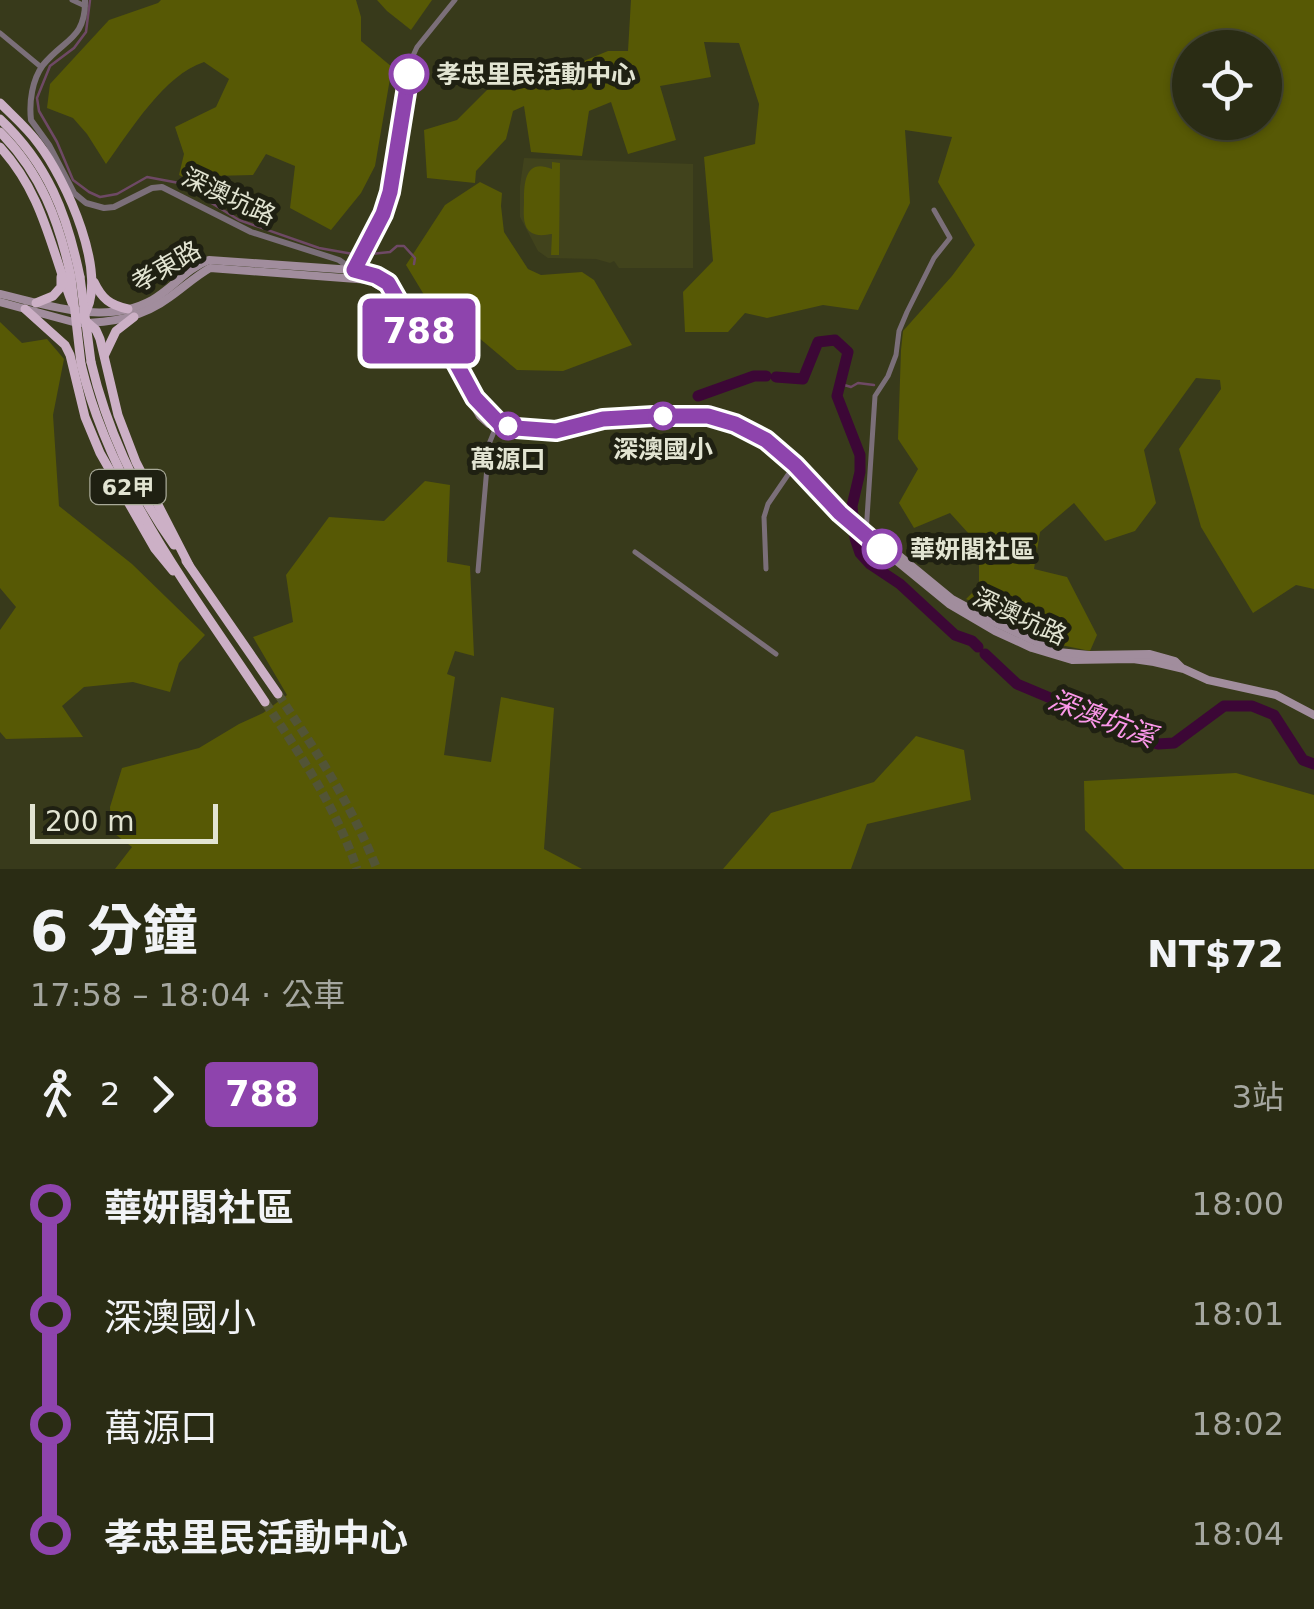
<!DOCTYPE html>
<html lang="zh-TW">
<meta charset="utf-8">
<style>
:root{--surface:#2a2c14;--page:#363822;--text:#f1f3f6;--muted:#a5a7a0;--line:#464834}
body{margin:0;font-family:"DejaVu Sans","Noto Sans TC",sans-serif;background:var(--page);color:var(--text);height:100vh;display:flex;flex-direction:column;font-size:38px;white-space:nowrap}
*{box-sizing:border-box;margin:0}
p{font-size:32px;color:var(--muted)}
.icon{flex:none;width:55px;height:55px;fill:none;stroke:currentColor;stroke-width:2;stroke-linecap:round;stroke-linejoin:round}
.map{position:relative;height:869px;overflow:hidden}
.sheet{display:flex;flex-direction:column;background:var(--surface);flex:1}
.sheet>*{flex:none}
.badge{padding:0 20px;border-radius:8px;font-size:35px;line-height:65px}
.buttons{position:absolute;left:1172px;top:30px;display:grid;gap:20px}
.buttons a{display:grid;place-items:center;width:110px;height:110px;border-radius:50%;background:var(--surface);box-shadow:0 2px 8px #0004,0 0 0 2px var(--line);font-size:50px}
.scale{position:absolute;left:30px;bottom:25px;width:188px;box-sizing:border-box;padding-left:10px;border:5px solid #e2e4d2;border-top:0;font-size:28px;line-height:35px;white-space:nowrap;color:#e2e4d2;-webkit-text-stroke:8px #1f2012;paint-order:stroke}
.map>.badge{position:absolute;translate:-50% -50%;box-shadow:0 0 0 5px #fff}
.legs{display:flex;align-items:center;gap:15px;height:110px;padding:0 30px;font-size:32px}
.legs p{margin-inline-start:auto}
.headline{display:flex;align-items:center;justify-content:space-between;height:170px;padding:0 30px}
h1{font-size:55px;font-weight:700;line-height:75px}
ul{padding:0 30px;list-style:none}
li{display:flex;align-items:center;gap:35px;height:110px;font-size:38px}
li i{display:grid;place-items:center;width:15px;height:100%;margin:0 12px;background:currentColor}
li i::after{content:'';width:25px;height:25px;margin:-12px;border:8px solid;border-radius:50%;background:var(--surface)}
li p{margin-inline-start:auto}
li:first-child i{background:linear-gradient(#0000 50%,currentColor 0)}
li:last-child i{background:linear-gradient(currentColor 50%,#0000 0)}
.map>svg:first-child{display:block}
.built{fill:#41431c}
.green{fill:#575905;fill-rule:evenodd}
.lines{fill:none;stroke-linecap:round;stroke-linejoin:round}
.stream{stroke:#6e4965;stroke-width:2.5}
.river{stroke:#3c0736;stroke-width:11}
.trunk-tunnel{stroke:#525436;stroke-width:9;stroke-dasharray:9 4.5;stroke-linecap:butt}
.minor{stroke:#7b6f79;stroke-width:5}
.tertiary{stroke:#7b6f79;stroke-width:6}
.secondary{stroke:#a18d9d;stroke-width:8}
.trunk{stroke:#ccb0c6;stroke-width:9}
.trunk-bridge{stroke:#ccb0c6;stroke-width:9}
.line-1-casing{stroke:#fff;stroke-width:22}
.line-1{stroke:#8e44ad;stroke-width:15}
.stop-1-dot{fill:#fff;stroke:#8e44ad;stroke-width:5}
.labels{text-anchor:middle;stroke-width:10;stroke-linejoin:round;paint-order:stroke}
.shield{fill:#1f2012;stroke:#a8a998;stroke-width:2.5}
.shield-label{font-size:22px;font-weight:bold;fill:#e2e4d2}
.stop-label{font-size:25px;font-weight:bold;fill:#e2e4d2;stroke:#1f2012;text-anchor:start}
.street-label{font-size:25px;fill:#e2e4d2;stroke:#1f2012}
.water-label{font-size:28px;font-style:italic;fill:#fa97e9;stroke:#1f2012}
</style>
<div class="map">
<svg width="1314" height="869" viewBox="0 0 1314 869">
<rect width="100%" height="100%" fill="#383a1b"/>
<path class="built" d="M524,158l169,6v104h-74l-5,-7 -4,2 -14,-4 -48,-1 -10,-7 -18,-34v-31z"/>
<g class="green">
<path d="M161,0h195l5,17v24l31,26 -17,99 -14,27 -30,37 -41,-22 5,-42 -29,-12 -13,21 -40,1 -12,10 -22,-11 5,-21 -9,-27 41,-20 13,-28 -25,-17c-40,13 -73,68 -98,102l-19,-30 -14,-16 -26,-10 3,-24 59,-64 49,-17z"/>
<path d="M377,0h55l-21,30 -24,-19z"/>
<path d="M631,0h683v589l-18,-4 -43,28 -52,-86 -22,-78 42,-60 -1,-9 -24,-2 -52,72 12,53 -21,28 -30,10 -31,-38 -34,29 -6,37 33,8 30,58 -7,16 -34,-7 -90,-45 13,-13v-41l-29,-32 -36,15 -15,-25 19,-34 -20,-30 3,-89 2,-19 49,-55 23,-31 -37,-63 14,-45 -47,-7 5,73 -52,107 -35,-5 -56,13 -22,-5 -17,19h-43l-2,-40 30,-31 -9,-104 51,-13 4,-40 -20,-61 -35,-1 7,35 -51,9 16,54 -48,14 -17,-52 -22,9 -7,45 -51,-4 -7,-46 -11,5 -7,28 -30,32 -1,12 -48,-5 -3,-48 33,-10 38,-38 11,-19 46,11 56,-23h20zM1190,48h75v74h-75z"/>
<path d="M552,162l8,1 -1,92h-8l1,-21c-7,1 -16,3 -23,-3 -7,-7 -5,-21 -5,-31 0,-19 2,-42 28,-31z"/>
<path d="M480,182l22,11 -1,13 3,26 24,37 13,6 41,-3 12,8 38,65 -69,26 -46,-1 -45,-38 -30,-15 -10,-9 -26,-43 39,-60z"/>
<path d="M0,322l22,21 25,-4 17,20 -11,56 6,91 73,58 73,71 -26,28 -9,29 -37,-10 -49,5 -22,19 21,31 -77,2 -6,-7v-102l16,-23 -16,-19z"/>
<path d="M425,481l25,4 -3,77 23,4 4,90 -19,-5 -8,23 8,3 -11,78 47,7 10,-65 53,11 -10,141 38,20h-467l17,-22 -21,-16 -1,-24 12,-39 77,-20 40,-24 24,-11 24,-18 -34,-58 40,-15 -7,-47 43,-58 55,4z"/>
<path d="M916,736l48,14 7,50 -104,24 -16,45h-128l48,-56 103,-31z"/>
<path d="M1236,773l78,22v74h-190l-39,-39 -1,-49z"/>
</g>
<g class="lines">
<g class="stream">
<path d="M90,0l-4,32 -12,16 -24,18 -13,32 2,13 18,31 16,38 16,12 11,5 17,-3 30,-17 32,6 60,37 80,28 34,6"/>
<path d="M371,254l19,-2 7,-6h7l11,12 -1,6"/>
<path d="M841,384l10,3 7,-4 16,2"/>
</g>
<g class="river">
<path d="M776,377l27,2 15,-37 17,-2 13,12 -11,44 23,59v17l-8,34 3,32 5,15 10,11 30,20 55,51 17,6 6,6"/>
<path d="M698,396l56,-20h12"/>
<path d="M985,654l32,30 76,32 47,24 18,4 16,-1 50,-37h28l22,9 29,45 11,4"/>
</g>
<g class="trunk-tunnel">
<path d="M278,694c39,58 73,110 99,175"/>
<path d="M265,702c36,53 71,106 92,167"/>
</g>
<g class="minor">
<path d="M72,0l13,6"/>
<path d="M0,33l41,34"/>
<path d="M353,270l30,-56 7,-22 22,-134 5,-11 38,-47"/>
<path d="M866,533l9,-137 13,-20 8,-21 3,-24 8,-19 27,-54 16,-20 -16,-28"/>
<path d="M635,552l141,102"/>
<path d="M766,569l-2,-52 4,-13 26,-38"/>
<path d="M478,571l11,-127 9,-22"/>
</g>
<path class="tertiary" d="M85,0c1,39 -21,39 -42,65 -11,15 -14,37 -12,55l18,25 25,48 12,10 18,5 10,-1 38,-19 10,-1 89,45 88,28 14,10 -1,7"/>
<g class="secondary">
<path d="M0,294c48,11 105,32 152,6 20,-11 35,-32 57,-40l144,10 17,3 18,10 20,36 47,42 20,36 23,25"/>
<path d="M0,302l77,21c34,0 65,-5 93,-26 14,-10 26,-21 40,-29l160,12 17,11 19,37 45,38 29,50 9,8 9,-2 18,6 40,3 47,-12 105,-3 27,8 31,16 29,25 46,48 25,20v3l83,68 46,27 37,17 40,12 61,-1 21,3 30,7 24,11 68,15 38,20"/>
<path d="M879,539l73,60 46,25 60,28 31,3 61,-1 25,7 7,7"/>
</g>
<g class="trunk">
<path d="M0,103c13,13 27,25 38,40 27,35 74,135 44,175l14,12 4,9 18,76 18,47 53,103"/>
<path d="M0,119c48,45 67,95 80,158"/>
<path d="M0,132c41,41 59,89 71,145"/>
<path d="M0,147c43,47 50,99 72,156"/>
<path d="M94,282c8,17 16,23 34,27"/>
<path d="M36,303l17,-7 8,-9v-10"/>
<path d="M25,309l40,36 5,10 15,62 15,36 55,96 18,22"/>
<path d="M105,354l11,-23 18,-14"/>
<path d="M91,362c15,64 44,129 83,183"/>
<path d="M81,364c30,126 114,232 184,338"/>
<path d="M186,561l92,133"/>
</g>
<g class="trunk-bridge">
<path d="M71,277l10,87"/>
<path d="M80,277l11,85"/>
</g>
</g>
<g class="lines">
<defs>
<path id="line-1" d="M409,74l-19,118 -7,22 -29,56 22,6 12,7 20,35 47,43 20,37 23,24 18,6 40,3 47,-12 51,-3h54l27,8 31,16 29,25 45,48 42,36"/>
</defs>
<use href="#line-1" class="line-1-casing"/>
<use href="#line-1" class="line-1"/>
</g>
<g class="stop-1-dot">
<circle cx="409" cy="74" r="18"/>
<circle cx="663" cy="416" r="12"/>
<circle cx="508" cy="426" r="12"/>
<circle cx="882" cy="549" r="18"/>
</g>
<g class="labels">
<rect class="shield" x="90.5" y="470" width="75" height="34" rx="8"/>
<g class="shield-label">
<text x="128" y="495">62甲</text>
</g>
<g class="stop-label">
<text x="436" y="83">孝忠里民活動中心</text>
<text x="663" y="458" text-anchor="middle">深澳國小</text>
<text x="508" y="468" text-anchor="middle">萬源口</text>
<text x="910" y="558">華妍閣社區</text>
</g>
<g class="street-label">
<text transform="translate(229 196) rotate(25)" y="9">深澳坑路</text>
<text transform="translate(166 266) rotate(-30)" y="9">孝東路</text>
<text transform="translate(1020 616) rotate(25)" y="9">深澳坑路</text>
</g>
<g class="water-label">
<text transform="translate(1102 718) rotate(21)" y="10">深澳坑溪</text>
</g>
</g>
</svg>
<div class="buttons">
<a><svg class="icon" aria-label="locate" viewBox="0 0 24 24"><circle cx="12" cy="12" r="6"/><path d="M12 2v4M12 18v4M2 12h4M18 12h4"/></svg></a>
</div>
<div class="scale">200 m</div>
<b class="badge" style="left:419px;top:331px;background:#8e44ad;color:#fff">788</b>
</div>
<section class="sheet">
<div class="headline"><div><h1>6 分鐘</h1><p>17:58 – 18:04 · 公車</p></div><b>NT$72</b></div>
<div class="legs"><svg class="icon" aria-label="walk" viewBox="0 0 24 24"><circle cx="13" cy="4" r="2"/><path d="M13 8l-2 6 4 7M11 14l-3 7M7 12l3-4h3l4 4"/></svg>2<svg class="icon" aria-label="forward" viewBox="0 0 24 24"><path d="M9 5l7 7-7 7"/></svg><b class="badge" style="background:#8e44ad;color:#fff">788</b><p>3站</p></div>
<ul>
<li><i style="color:#8e44ad"></i><b>華妍閣社區</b><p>18:00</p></li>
<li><i style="color:#8e44ad"></i><span>深澳國小</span><p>18:01</p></li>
<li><i style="color:#8e44ad"></i><span>萬源口</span><p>18:02</p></li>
<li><i style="color:#8e44ad"></i><b>孝忠里民活動中心</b><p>18:04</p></li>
</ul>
</section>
